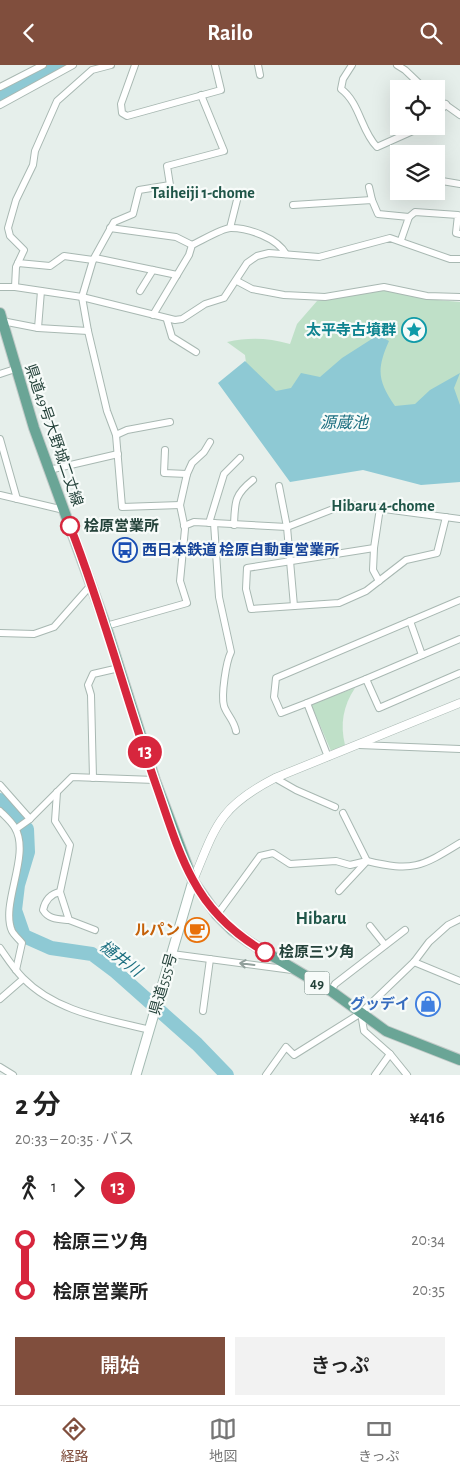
<!DOCTYPE html>
<html lang="ja">
<meta charset="utf-8">
<style>
:root{--surface:#fff;--page:#f2f2f2;--text:#222;--muted:#767676;--line:#e0e0e0;--accent:#804e3d}
body{margin:0;font-family:"Alegreya Sans","Noto Sans JP",sans-serif;background:var(--page);color:var(--text);height:100vh;display:flex;flex-direction:column;font-size:19px;white-space:nowrap}
*{box-sizing:border-box;margin:0}
p{font-size:16px;color:var(--muted)}
.icon{flex:none;width:28px;height:28px;fill:none;stroke:currentColor;stroke-width:2;stroke-linecap:round;stroke-linejoin:round}
.map{position:relative;height:1010px;overflow:hidden}
.details{display:flex;flex-direction:column;background:var(--surface);flex:1}
.details>*{flex:none}
.badge{padding:0 10px;border-radius:16px;font-size:18px;line-height:32px}
.tools{position:absolute;left:390px;top:15px;display:grid;gap:10px}
.tools a{display:grid;place-items:center;width:55px;height:55px;border-radius:0px;background:var(--surface);box-shadow:0 5px 20px #0002;font-size:25px}
.map>.badge{position:absolute;translate:-50% -50%;box-shadow:0 0 0 2px #fff}
.legs{display:flex;align-items:center;gap:8px;height:55px;padding:0 15px;font-size:16px}
.legs p{margin-inline-start:auto}
.head{display:flex;align-items:center;justify-content:space-between;height:85px;padding:0 15px}
h1{font-size:28px;font-weight:600;line-height:38px}
.primary-button{display:flex;gap:10px;margin-top:auto;padding:10px 15px}
.primary-button a{flex:1;height:58px;border-radius:0px;background:var(--accent);color:#fff;font-size:20px;font-weight:600;line-height:58px;text-align:center}
.primary-button a+a{background:var(--page);color:var(--text)}
ul{padding:0 15px;list-style:none}
li{display:flex;align-items:center;gap:18px;height:50px;font-size:19px}
li i{display:grid;place-items:center;width:8px;height:100%;margin:0 6px;background:currentColor}
li i::after{content:'';width:12px;height:12px;margin:-6px;border:4px solid;border-radius:50%;background:var(--surface)}
li p{margin-inline-start:auto}
li:first-child i{background:linear-gradient(#0000 50%,currentColor 0)}
li:last-child i{background:linear-gradient(currentColor 50%,#0000 0)}
header{display:flex;justify-content:space-between;align-items:center;height:65px;padding:0 15px;background:var(--accent);color:#fff;font-size:22px;font-weight:600}
.dock{display:flex;justify-content:space-around;align-items:center;height:70px;border-top:1px solid var(--line);background:var(--surface);font-size:14px;color:var(--muted)}
.dock a{display:grid;justify-items:center;gap:2px}
.dock .current{color:var(--accent)}
.map>svg:first-child{display:block}
.green{fill:#bfe0c8}
.water{fill:#8ec9d4}
.lines{fill:none;stroke-linecap:round;stroke-linejoin:round}
.river{stroke:#8ec9d4;stroke-width:14}
.minor-casing{stroke:#a8b8b2;stroke-width:8}
.tertiary-casing{stroke:#a8b8b2;stroke-width:9}
.secondary-casing{stroke:#a4bbb3;stroke-width:11}
.primary-casing{stroke:#c2cac8;stroke-width:12}
.minor{stroke:#fff;stroke-width:6}
.tertiary{stroke:#fff;stroke-width:8}
.secondary{stroke:#fff;stroke-width:9}
.primary{stroke:#6aa596;stroke-width:10}
.oneway{stroke:#92a09c}
.line-1-casing{stroke:#fff;stroke-width:11}
.line-1{stroke:#d7263d;stroke-width:8}
.stop-1-dot{fill:#fff;stroke:#d7263d;stroke-width:2.5}
.labels{text-anchor:middle;stroke-width:4.5;stroke-linejoin:round;paint-order:stroke}
.shield{fill:#f7fbf9;stroke:#637a73;stroke-width:1}
.shield-label{font-size:14px;font-weight:bold;fill:#24423a}
.culture-label{font-size:15px;font-weight:bold;fill:#0d838f;stroke:#f7fbf9;text-anchor:end}
.street-label{font-size:15px;fill:#24423a;stroke:#f7fbf9}
.stop-label{font-size:15px;font-weight:bold;fill:#24423a;stroke:#f7fbf9;text-anchor:start}
.transit-label{font-size:15px;font-weight:bold;fill:#164399;stroke:#f7fbf9;text-anchor:start}
.food-label{font-size:15px;font-weight:bold;fill:#c56008;stroke:#f7fbf9;text-anchor:end}
.shop-label{font-size:15px;font-weight:bold;fill:#366cbe;stroke:#f7fbf9;text-anchor:end}
.neighbourhood-label{font-size:16px;font-weight:bold;fill:#1f5548;stroke:#f7fbf9}
.water-label{font-size:16px;font-style:italic;fill:#1c6f80;stroke:#f7fbf9}
.quarter-label{font-size:18px;font-weight:bold;fill:#1f5548;stroke:#f7fbf9}
</style>
<header><svg class="icon" aria-label="back" viewBox="0 0 24 24"><path d="M15 5l-7 7 7 7"/></svg>Railo<svg class="icon" aria-label="search" viewBox="0 0 24 24"><circle cx="10" cy="10" r="6"/><path d="M15 15l6 6"/></svg></header>
<div class="map">
<svg width="460" height="1010" viewBox="0 0 460 1010">
<rect width="100%" height="100%" fill="#e6efeb"/>
<g class="green">
<path d="M384,225l42,9 34,3v111l-70,-2 -58,-37 -39,18 -22,5 -24,-26 -2,-16 -18,-13c23,-5 41,-4 63,2l7,-20 20,-23z"/>
<path d="M355,623c-12,18 -15,36 -10,57l-14,6 -20,-47z"/>
</g>
<path class="water" d="M378,270l11,6c-13,29 -11,40 6,65l20,-2 15,-14 30,-17 -6,15 6,17v77l-39,3 -58,-15 -73,12 -72,-99 27,-22 31,30 15,-3 10,-15 19,4 22,-19z"/>
<g class="lines">
<g class="river">
<path d="M0,33l61,-33"/>
<path d="M0,735l27,29 1,23 -10,33 -3,25 9,26 27,12 41,6 24,18 81,72 30,31"/>
</g>
<defs>
<g id="minor">
<path d="M135,0l-14,39 1,9 5,3 94,-26 -6,-25"/>
<path d="M258,0l2,10"/>
<path d="M352,0l-9,14 -2,10c19,14 20,42 36,58l47,-21"/>
<path d="M397,0l8,5 20,19"/>
<path d="M0,22l43,-22"/>
<path d="M436,33l24,17"/>
<path d="M0,40l73,-40"/>
<path d="M436,51l10,-12"/>
<path d="M436,115l24,4"/>
<path d="M369,122l3,13"/>
<path d="M293,140l79,-5 6,14 31,3 -8,23"/>
<path d="M409,152l6,-5 43,3 -2,18 4,1"/>
<path d="M110,163l66,9 16,8"/>
<path d="M230,163l8,-32"/>
<path d="M95,193l82,17"/>
<path d="M18,198l32,3 14,-10 29,4"/>
<path d="M237,216l15,8 32,6 41,2 59,-10 43,9 33,1"/>
<path d="M0,222h15l1,-20 8,-17 -14,-14 -2,-8 8,-28 17,-35 2,-14 22,-50 35,-31 19,-5"/>
<path d="M15,222l67,10 93,23 7,-1 23,-15 19,-6 23,-35 10,-7 12,-3 50,4 71,-19 60,21h10"/>
<path d="M140,226l13,-21"/>
<path d="M153,250l36,-60 3,-10c9,-4 30,-17 39,-17 18,0 46,10 55,26"/>
<path d="M167,255l5,17 24,15"/>
<path d="M2,256l36,7 50,3"/>
<path d="M38,263l3,-37"/>
<path d="M0,309l15,-5"/>
<path d="M116,370l11,-5 43,-8"/>
<path d="M0,374l17,60"/>
<path d="M165,385l-1,23 23,1"/>
<path d="M49,405l69,-16"/>
<path d="M279,421l8,41 7,79"/>
<path d="M0,430l64,15"/>
<path d="M180,440l-58,2 -6,-72 -9,-24 -19,-80 -6,-34 11,-37 21,-38 19,-8 6,-24 31,-5 -3,-19 57,-15 -23,-56"/>
<path d="M380,443l-6,40 -127,20 -1,21 5,20 88,-6 27,-12 40,-31 31,-7 9,-36"/>
<path d="M209,458l15,-49 16,-16"/>
<path d="M214,458l5,74 12,55c-5,10 -10,43 -7,54 3,9 10,14 12,25"/>
<path d="M234,460c1,-23 0,-30 19,-45"/>
<path d="M184,461l10,-4 93,5 59,-23 114,15"/>
<path d="M374,483l-1,22 6,11"/>
<path d="M410,556l12,34"/>
<path d="M106,561l81,-23 -7,-22 5,-52 -5,-24 7,-31 5,-11 12,-11 6,-10"/>
<path d="M0,568l34,1 20,-7 37,-42"/>
<path d="M366,614l94,-40"/>
<path d="M307,638l59,-24 13,29 81,-35"/>
<path d="M359,680l101,4"/>
<path d="M328,692l-21,-54 -26,10 -7,-16 2,-19 184,-78"/>
<path d="M93,713l-2,-83 -3,-10 5,-11 26,-6"/>
<path d="M275,713l21,12 39,17"/>
<path d="M0,720l30,34"/>
<path d="M57,727l-2,29 15,24 -10,47 9,28 26,10"/>
<path d="M0,746c5,5 12,11 15,17 16,27 -15,76 -3,103 2,4 7,8 10,12l-6,27"/>
<path d="M16,764l14,-10 42,-42 83,3"/>
<path d="M339,826l28,-30c46,11 54,6 93,-18"/>
<path d="M60,827c-10,2 -15,9 -17,18 6,10 16,9 26,10"/>
<path d="M217,850l43,-59 13,-3 17,11 46,-3 14,4 17,-4 -24,-48"/>
<path d="M370,861l15,19"/>
<path d="M0,883c7,10 14,21 23,30 33,34 83,41 127,52"/>
<path d="M172,889l120,16"/>
<path d="M414,897l46,19"/>
<path d="M331,926l4,-7 70,-54"/>
<path d="M0,934l23,-20"/>
<path d="M203,946l7,-52"/>
<path d="M361,948l3,18 26,23 -15,21"/>
<path d="M390,989l17,21"/>
<path d="M0,1002l13,8"/>
<path d="M266,1010l20,-28 8,8 67,-42 53,-51 15,-20 19,-17 12,-6"/>
</g>
<path id="tertiary" d="M193,816c23,-56 26,-74 82,-103l185,-75"/>
<path id="secondary" d="M136,1010l57,-194"/>
<path id="primary" d="M0,248l34,115 72,198 49,154 38,101 24,34 15,15 17,12 82,49 55,40 74,29"/>
</defs>
<use href="#minor" class="minor-casing"/>
<use href="#tertiary" class="tertiary-casing"/>
<use href="#secondary" class="secondary-casing"/>
<use href="#primary" class="primary-casing"/>
<use href="#minor" class="minor"/>
<use href="#tertiary" class="tertiary"/>
<use href="#secondary" class="secondary"/>
<use href="#primary" class="primary"/>
</g>
<defs><path id="oneway-shaft" d="M-6 0H5M1.5-3L5.5 0L1.5 3" fill="none" stroke-width="1.6" stroke-linecap="round" stroke-linejoin="round" transform="scale(1.25)"/></defs>
<use class="oneway" href="#oneway-shaft" transform="translate(247 899) rotate(-173)"/>
<g class="lines">
<defs>
<path id="line-1" d="M70,461c33,84 56,173 86,259 11,31 21,66 37,95 17,32 41,54 72,72"/>
</defs>
<use href="#line-1" class="line-1-casing"/>
<use href="#line-1" class="line-1"/>
</g>
<defs>
<symbol id="sight-ring" viewBox="-11 -11 22 22"><circle r="9.5" fill="#f7fbf9" stroke="#0f9aa8" stroke-width="1.5"/><path d="M0-6L1.8-2.2L6-1.7L2.9 1.2L3.7 5.4L0 3.3L-3.7 5.4L-2.9 1.2L-6-1.7L-1.8-2.2Z" fill="#0f9aa8"/></symbol>
<symbol id="bus-ring" viewBox="-11 -11 22 22"><circle r="9.5" fill="#f7fbf9" stroke="#1a4fb4" stroke-width="1.5"/><path d="M-5-6H5V4H4V6H2V4H-2V6H-4V4H-5ZM-3.5-4V0h7V-4ZM-3.5 1.2v1.5H-2V1.2ZM2 1.2v1.5H3.5V1.2Z" fill="#1a4fb4"/></symbol>
<symbol id="cafe-ring" viewBox="-11 -11 22 22"><circle r="9.5" fill="#f7fbf9" stroke="#e8710a" stroke-width="1.5"/><path d="M-5.5-4.5H6V0H3Q3 3.5 0 3.5H-2.5Q-5.5 3.5-5.5 0ZM3-3.2v2h1.7v-2ZM-6 4.5H4V6H-6Z" fill="#e8710a"/></symbol>
<symbol id="shop-ring" viewBox="-11 -11 22 22"><circle r="9.5" fill="#f7fbf9" stroke="#3f7fe0" stroke-width="1.5"/><path d="M-5-2.5h2.3a2.7 3.5 0 0 1 5.4 0H5L5.5 6h-11ZM-1.5-2.5h3a1.5 2.3 0 0 0-3 0Z" fill="#3f7fe0"/></symbol>
</defs>
<g fill-rule="evenodd">
<use href="#sight-ring" x="400" y="251" width="28" height="28"/>
<use href="#bus-ring" x="111" y="471" width="28" height="28"/>
<use href="#cafe-ring" x="183" y="851" width="28" height="28"/>
<use href="#shop-ring" x="414" y="925" width="28" height="28"/>
</g>
<g class="stop-1-dot">
<circle cx="70" cy="461" r="9"/>
<circle cx="265" cy="887" r="9"/>
</g>
<g class="labels">
<rect class="shield" x="304.5" y="906.5" width="25" height="23" rx="4"/>
<g class="shield-label">
<text x="317" y="923">49</text>
</g>
<g class="culture-label">
<text x="396" y="270">太平寺古墳群</text>
</g>
<g class="street-label">
<text transform="translate(54 370) rotate(71)" y="5">県道49号大野城二丈線</text>
<text transform="translate(163 919) rotate(-74)" y="5">県道555号</text>
</g>
<g class="stop-label">
<text x="84" y="466">桧原営業所</text>
<text x="279" y="892">桧原三ツ角</text>
</g>
<g class="transit-label">
<text x="142" y="490">西日本鉄道 桧原自動車営業所</text>
</g>
<g class="food-label">
<text x="180" y="870">ルパン</text>
</g>
<g class="shop-label">
<text x="410" y="944">グッデイ</text>
</g>
<g class="neighbourhood-label">
<text x="203" y="133">Taiheiji 1-chome</text>
<text x="383" y="446">Hibaru 4-chome</text>
</g>
<g class="water-label">
<text x="344" y="363">源蔵池</text>
<text transform="translate(121 893) rotate(37)" y="6">樋井川</text>
</g>
<g class="quarter-label">
<text x="321" y="859">Hibaru</text>
</g>
</g>
</svg>
<div class="tools">
<a><svg class="icon" aria-label="locate" viewBox="0 0 24 24"><circle cx="12" cy="12" r="6"/><path d="M12 2v4M12 18v4M2 12h4M18 12h4"/></svg></a>
<a><svg class="icon" aria-label="layers" viewBox="0 0 24 24"><path d="M12 4l9 5-9 5-9-5zM3 14l9 5 9-5"/></svg></a>
</div>
<b class="badge" style="left:145px;top:687px;background:#d7263d;color:#fff">13</b>
</div>
<section class="details">
<div class="head"><div><h1>2 分</h1><p>20:33 – 20:35 · バス</p></div><b>¥416</b></div>
<div class="legs"><svg class="icon" aria-label="walk" viewBox="0 0 24 24"><circle cx="13" cy="4" r="2"/><path d="M13 8l-2 6 4 7M11 14l-3 7M7 12l3-4h3l4 4"/></svg>1<svg class="icon" aria-label="forward" viewBox="0 0 24 24"><path d="M9 5l7 7-7 7"/></svg><b class="badge" style="background:#d7263d;color:#fff">13</b></div>
<ul>
<li><i style="color:#d7263d"></i><b>桧原三ツ角</b><p>20:34</p></li>
<li><i style="color:#d7263d"></i><b>桧原営業所</b><p>20:35</p></li>
</ul>
<div class="primary-button"><a>開始</a><a>きっぷ</a></div>
</section>
<nav class="dock">
<a class="current"><svg class="icon" aria-label="directions" viewBox="0 0 24 24"><path d="M12 3l9 9-9 9-9-9zM9 14v-3h6M13 9l2 2-2 2"/></svg>経路</a>
<a><svg class="icon" aria-label="map" viewBox="0 0 24 24"><path d="M3 6l6-2 6 2 6-2v14l-6 2-6-2-6 2zM9 4v14M15 6v14"/></svg>地図</a>
<a><svg class="icon" aria-label="tickets" viewBox="0 0 24 24"><path d="M3 7h18v10H3zM15 7v10"/></svg>きっぷ</a>
</nav>
